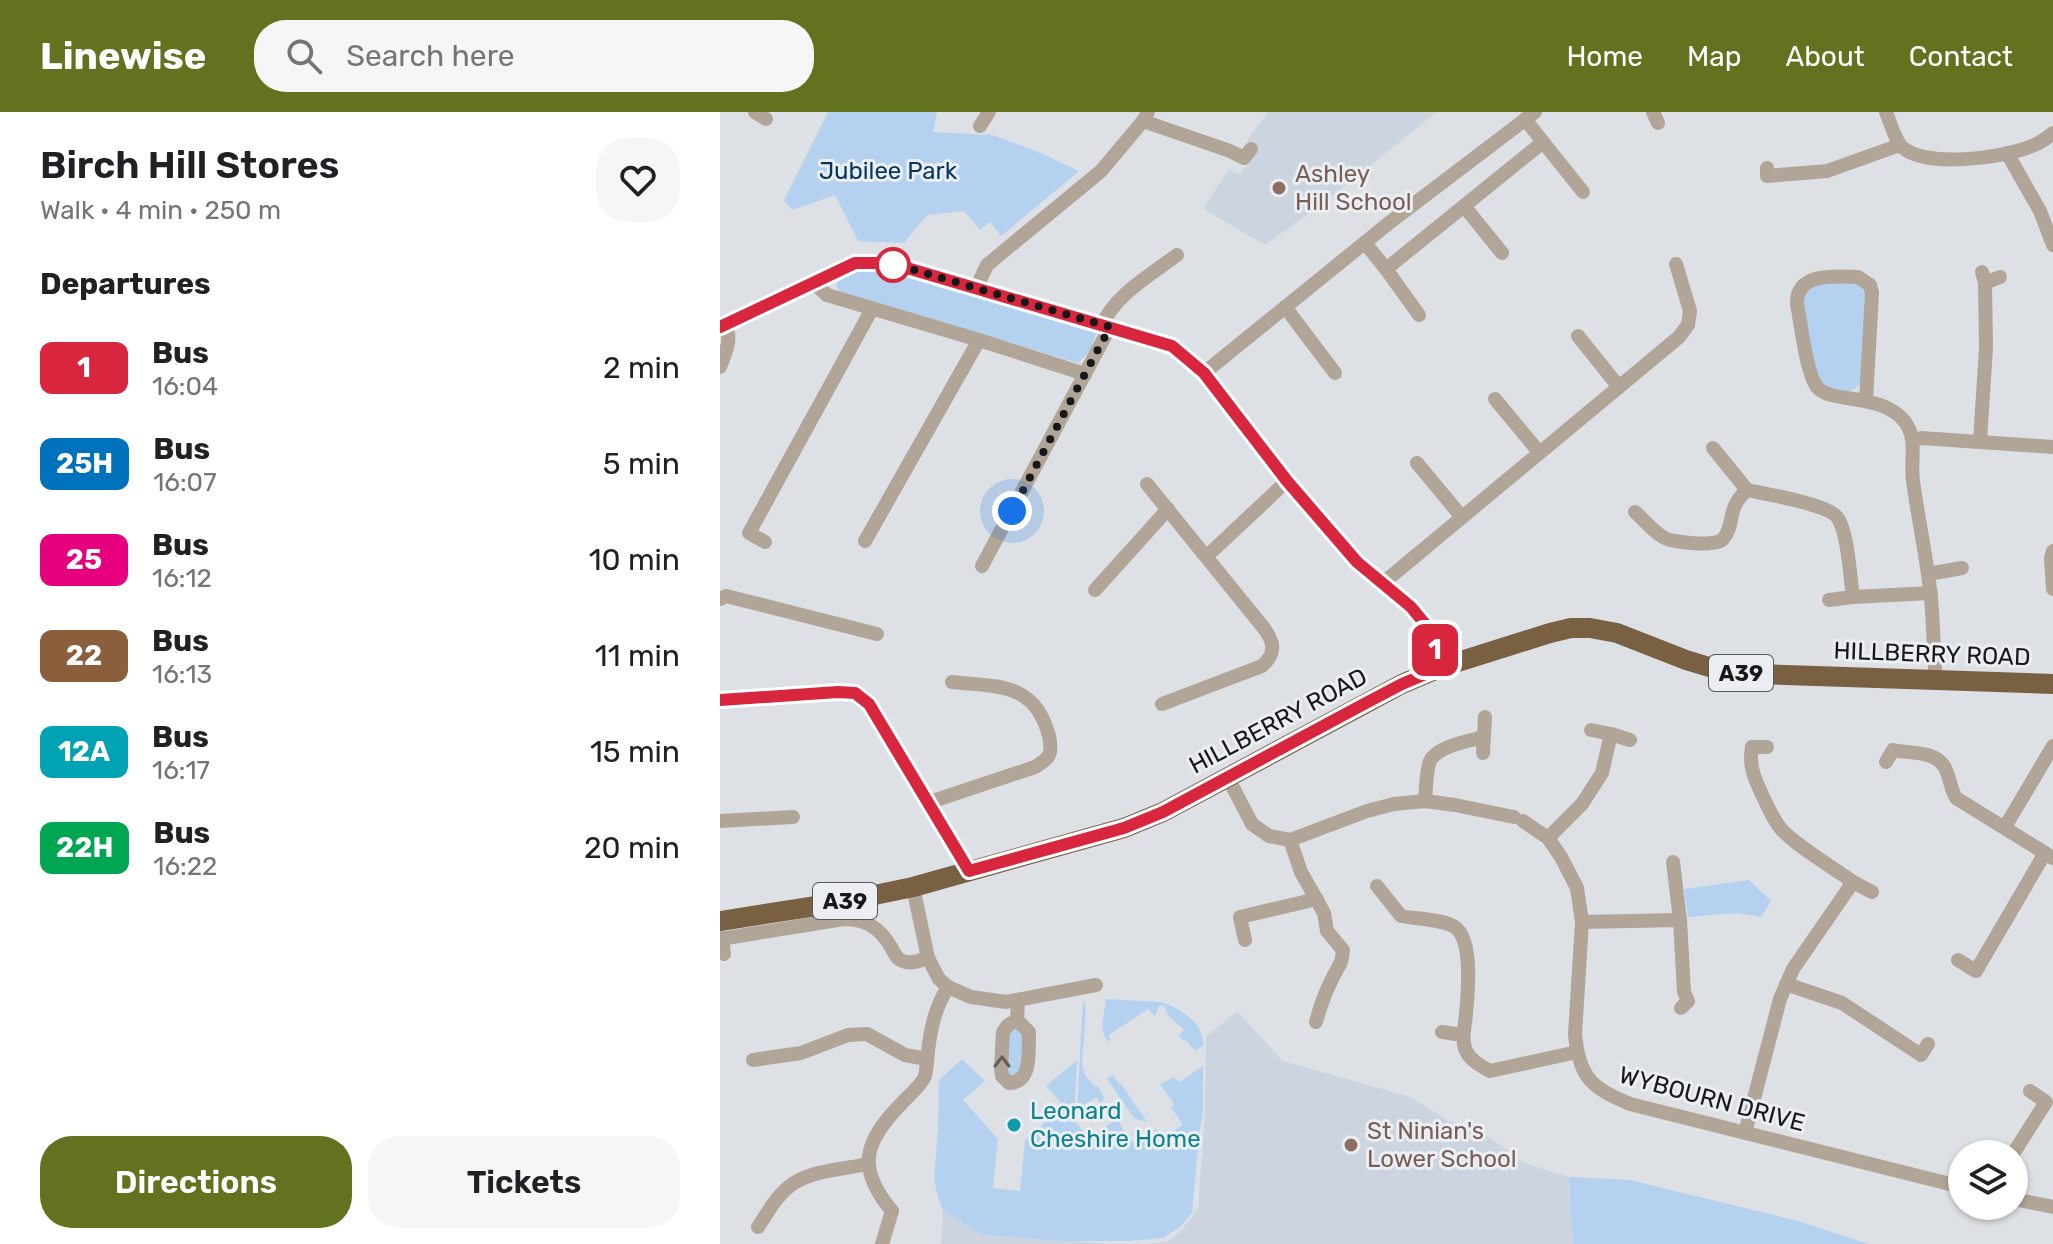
<!DOCTYPE html>
<meta charset="utf-8">
<style>
:root{--surface:#fff;--page:#f6f6f6;--text:#202124;--muted:#757577;--accent:#62721f}
body{margin:0;font-family:Rubik,sans-serif;background:var(--page);color:var(--text);height:100vh;display:flex;flex-direction:column;font-size:30px;white-space:nowrap}
*{box-sizing:border-box;margin:0}
p{font-size:26px;color:var(--muted)}
.icon{flex:none;width:44px;height:44px;fill:none;stroke:currentColor;stroke-width:2;stroke-linecap:round;stroke-linejoin:round}
.map{position:relative;flex:1;overflow:hidden}
.drawer{display:flex;flex-direction:column;background:var(--surface);width:720px}
.drawer>*{flex:none}
.badge{padding:0 16px;border-radius:12px;font-size:28px;line-height:52px}
.fabs{position:absolute;left:1228px;top:1028px;display:grid;gap:16px}
.fabs a{display:grid;place-items:center;width:80px;height:80px;border-radius:50%;background:var(--surface);box-shadow:0 2px 6px #0004;font-size:40px}
.you{position:absolute;width:40px;height:40px;margin:-20px;border:6px solid #fff;border-radius:50%;background:#1a73e8;box-shadow:0 0 0 12px #1a73e833}
.map>.badge{position:absolute;translate:-50% -50%;box-shadow:0 0 0 4px #fff}
h2{padding:0 40px;font-size:30px;line-height:72px}
.round{display:grid;place-items:center;flex:none;width:84px;height:84px;border-radius:32px;background:var(--page)}
.head{display:flex;align-items:center;justify-content:space-between;height:136px;padding:0 40px}
h1{font-size:38px;font-weight:600;line-height:60px}
.cta{display:flex;gap:16px;margin-top:auto;padding:16px 40px}
.cta a{flex:1;height:92px;border-radius:32px;background:var(--accent);color:#fff;font-size:32px;font-weight:600;line-height:92px;text-align:center}
.cta a+a{background:var(--page);color:var(--text)}
ul{padding:0;list-style:none}
li{display:flex;align-items:center;gap:24px;height:96px;padding:0 40px}
li div{flex:1}
li b{display:block;font-size:30px}
li em{font-style:normal}
li .badge{min-width:88px;font-weight:700;text-align:center}
header{display:flex;align-items:center;gap:48px;box-sizing:border-box;height:112px;padding:0 40px;background:var(--accent);color:#fff}
header strong{font-size:38px}
nav{display:flex;gap:44px;margin-inline-start:auto;font-size:28px}
.search{width:560px;height:72px;background:var(--page);display:flex;align-items:center;gap:20px;box-sizing:border-box;padding:0 28px;border-radius:32px;color:var(--muted);font-size:30px}
main{display:flex;flex:1;min-height:0}
.map>svg:first-child{display:block}
.built{fill:#ccd5df}
.green{fill:#b4d2f0}
.lines{fill:none;stroke-linecap:round;stroke-linejoin:round}
.minor{stroke:#b1a597;stroke-width:14}
.highway{stroke:#796042;stroke-width:20}
.oneway{stroke:#645e58}
.line-casing{stroke:#fff;stroke-width:18}
.line{stroke:#d7263d;stroke-width:12}
.walk{stroke:#171819;stroke-width:8;stroke-dasharray:0 14.4}
.education-dot{fill:#8d6e63;stroke:#ebeef2;stroke-width:3}
.stop-dot{fill:#fff;stroke:#d7263d;stroke-width:4}
.culture-dot{fill:#0f9aa8;stroke:#ebeef2;stroke-width:3}
.labels{text-anchor:middle;stroke-width:6;stroke-linejoin:round;paint-order:stroke}
.shield{fill:#ebeef2;stroke:#57585a;stroke-width:2}
.shield-label{font-size:22px;font-weight:bold;fill:#171819}
.park-label{font-size:24px;fill:#05365d;stroke:#ebeef2}
.education-label{font-size:24px;fill:#785e54;stroke:#ebeef2;text-anchor:start}
.street-label{font-size:24px;fill:#171819;stroke:#ebeef2}
.culture-label{font-size:24px;fill:#0d838f;stroke:#ebeef2;text-anchor:start}
</style>
<header>
<strong>Linewise</strong>
<div class="search"><svg class="icon" aria-label="search" viewBox="0 0 24 24"><circle cx="10" cy="10" r="6"/><path d="M15 15l6 6"/></svg>Search here</div>
<nav><a>Home</a><a>Map</a><a>About</a><a>Contact</a></nav>
</header>
<main>
<section class="drawer">
<div class="head"><div><h1>Birch Hill Stores</h1><p>Walk · 4 min · 250 m</p></div><a class="round"><svg class="icon" aria-label="heart" viewBox="0 0 24 24"><path d="M12 20l-8-8c-3-5 5-10 8-4 3-6 11-1 8 4z"/></svg></a></div>
<h2>Departures</h2>
<ul>
<li><span class="badge" style="background:#d7263d;color:#fff">1</span><div><b>Bus</b><p>16:04</p></div><em>2 min</em></li>
<li><span class="badge" style="background:#0072bc;color:#fff">25H</span><div><b>Bus</b><p>16:07</p></div><em>5 min</em></li>
<li><span class="badge" style="background:#e6007e;color:#fff">25</span><div><b>Bus</b><p>16:12</p></div><em>10 min</em></li>
<li><span class="badge" style="background:#8b5e3c;color:#fff">22</span><div><b>Bus</b><p>16:13</p></div><em>11 min</em></li>
<li><span class="badge" style="background:#00a3b4;color:#fff">12A</span><div><b>Bus</b><p>16:17</p></div><em>15 min</em></li>
<li><span class="badge" style="background:#00a651;color:#fff">22H</span><div><b>Bus</b><p>16:22</p></div><em>20 min</em></li>
</ul>
<div class="cta"><a>Directions</a><a>Tickets</a></div>
</section>
<div class="map">
<svg width="1333" height="1132" viewBox="0 0 1333 1132">
<rect width="100%" height="100%" fill="#dde1e5"/>
<g class="built">
<path d="M548,0h169l-116,93 -56,40 -62,-36 26,-40 9,6 11,-12 9,-15 -11,-8z"/>
<path d="M517,899l46,50 128,36 38,24 26,6 50,36 44,14 4,67h-430l23,-2 14,-10 18,-23 7,-97 1,-75z"/>
<path d="M223,1099l39,24 134,9h-175z"/>
</g>
<g class="green">
<path d="M108,0h109l-4,20 60,3 48,18 38,18 -78,65 -11,-14 -10,8 -16,-19 -37,4 -23,28 -46,-2 -23,-46 -43,15 -8,-10z"/>
<path d="M162,158l214,63 -5,17 -13,13 -238,-71 -4,-7 4,-7 11,-5z"/>
<path d="M1132,169l12,4 2,8 -4,88c-12,16 -20,11 -37,7l-9,-13 -14,-79 12,-13z"/>
<path d="M1029,768l22,21 -10,16 -24,-4 -49,4 -4,-28z"/>
<path d="M386,887l55,3c21,7 41,20 43,43l-9,6 -9,-11 -2,1 -5,-6 5,-5 -16,-15 -4,-10 -5,1 -4,10 -7,-7 -39,26 2,5 -3,1c-10,-10 -3,-29 -2,-42z"/>
<path d="M363,888l3,7 -4,57 3,11 10,12 3,-1 6,12 -3,6 -5,-7 -19,13z"/>
<path d="M293,917h5l5,4 -2,41 -5,5 -11,-6 2,-40z"/>
<path d="M242,947l23,22 -22,19 35,39 -5,49 27,3 5,-51 39,-34 -18,-20 31,-26 -3,63 2,-1 12,16 24,-16 -4,-7 2,-2h7l4,13 13,18 23,-15 6,8 20,-12 -12,-18 3,-3 -14,-20 14,-7 5,5 24,-16v46l-4,24 -7,77 -12,14 -17,11 -34,3h-62l-85,-6 -39,-24 -6,-17 -3,-16 4,-48 1,-50z"/>
<path d="M393,963l6,9h2l26,38 -12,-3 -3,-4 -25,-36z"/>
<path d="M849,1065l61,3 168,41 71,23h-296z"/>
</g>
<g class="lines">
<g class="minor">
<path d="M35,0l11,7"/>
<path d="M933,0l5,11"/>
<path d="M1166,0c4,10 8,25 15,34 22,23 103,12 131,0 8,-3 15,-8 21,-13"/>
<path d="M423,9l87,30 14,7 7,-9"/>
<path d="M260,14l9,-14"/>
<path d="M823,30l40,50"/>
<path d="M1287,41l33,58 13,34"/>
<path d="M1047,56v8l60,-5 73,-26"/>
<path d="M744,94l79,-64 -18,-23"/>
<path d="M645,131l21,26 78,-63 38,47"/>
<path d="M666,157l33,46"/>
<path d="M93,170l14,13 152,45 106,34"/>
<path d="M1265,171l15,-6"/>
<path d="M256,177l11,-24 114,-94 42,-50 5,-9"/>
<path d="M565,195l50,66"/>
<path d="M382,214c11,-30 50,-52 75,-71"/>
<path d="M0,215l135,-64h35l282,83 32,27 83,108 70,81 54,45 14,17 17,43"/>
<path d="M858,224l41,51"/>
<path d="M0,255c5,-14 13,-28 5,-42"/>
<path d="M484,261l185,-150 146,-111"/>
<path d="M775,287l44,53"/>
<path d="M1146,288l6,-107 -2,-8 -12,-8c-23,-1 -62,-5 -61,27 4,20 9,68 20,83 13,17 65,5 88,35 13,17 5,39 8,59 5,37 13,73 17,109 4,30 3,61 6,92"/>
<path d="M1193,329l8,-3 132,9"/>
<path d="M1260,329l6,-93 -1,-65 -3,-11"/>
<path d="M993,336l34,42"/>
<path d="M697,351l44,53"/>
<path d="M427,372l116,143c11,14 14,26 -1,39l-100,38"/>
<path d="M915,400c9,8 18,19 28,25 8,6 54,10 60,2 13,-15 2,-29 24,-49 19,4 80,14 90,27 11,14 13,61 16,80l78,-4"/>
<path d="M145,429l114,-201"/>
<path d="M45,430l-16,-9 123,-224"/>
<path d="M1333,439l-2,7 2,31"/>
<path d="M487,444l80,-75"/>
<path d="M262,454l128,-239"/>
<path d="M1208,462l34,-6"/>
<path d="M663,471l296,-246 9,-12 2,-14 -14,-47"/>
<path d="M375,478l73,-81"/>
<path d="M0,487l6,-3 151,38"/>
<path d="M1109,488l24,-3"/>
<path d="M0,587l118,-7 17,1 14,11 100,167"/>
<path d="M871,618l20,4"/>
<path d="M763,641l2,-36"/>
<path d="M1166,650l7,-12c17,4 40,0 51,16 6,10 6,22 12,32l97,60"/>
<path d="M508,666l24,46 17,12 21,4 77,-29 27,-7 31,-3 30,4 59,12"/>
<path d="M705,689c1,-11 1,-30 5,-40 7,-15 39,-20 54,-24"/>
<path d="M207,691l108,-36c15,-9 18,-13 14,-31 -14,-54 -51,-49 -97,-54"/>
<path d="M0,709l73,-4"/>
<path d="M803,709l25,17 13,19 16,31 5,34 -7,112c4,44 17,54 55,70l332,83"/>
<path d="M1285,715l48,-81"/>
<path d="M828,726l34,-34 20,-31 9,-39 19,6"/>
<path d="M570,728l11,32 23,41 3,18 16,19c-2,18 -4,14 -11,29 -7,14 -12,28 -16,43"/>
<path d="M953,750l7,58 4,72 4,9 -7,7"/>
<path d="M1133,770l19,10"/>
<path d="M657,774l24,30c14,3 45,3 55,12 17,14 12,65 10,86 -1,12 -5,25 0,37 5,10 15,15 24,20l87,-19"/>
<path d="M193,775l15,71 11,21 9,8 23,10 35,5 90,-17"/>
<path d="M862,810l98,-2"/>
<path d="M2,826l2,16"/>
<path d="M0,827l124,-20c22,0 36,9 47,28 3,5 5,12 12,14 8,4 17,-1 25,-3"/>
<path d="M525,828l-5,-23 77,-18"/>
<path d="M1238,848l18,11 69,-118"/>
<path d="M1066,872l56,19 79,52 7,-11"/>
<path d="M297,908l-9,5 -5,7 -2,37 1,7 7,7c24,0 19,-32 20,-51l-12,-12 1,-19"/>
<path d="M722,920l21,3"/>
<path d="M33,948l48,-7 47,-18 19,-1 38,21 22,4"/>
<path d="M1025,1021l35,-134 13,-30 60,-87c-19,-14 -57,-36 -72,-53 -9,-11 -15,-26 -21,-39 -7,-15 -11,-26 -8,-43h15"/>
<path d="M1293,1042l33,-52 -16,-11"/>
<path d="M1294,1087l39,8"/>
<path d="M172,1099c-36,-43 -28,-69 9,-107 7,-8 20,-18 24,-28 2,-8 2,-17 3,-25 3,-24 7,-43 20,-64"/>
<path d="M38,1115c10,-15 20,-34 36,-44 20,-13 51,-14 74,-19"/>
<path d="M162,1132l10,-33"/>
</g>
<path class="highway" d="M0,809l116,-18 77,-16 211,-59 39,-16 239,-128 40,-17 108,-34 21,-5h19l27,5 69,27 43,13 324,11"/>
</g>
<defs><path id="oneway-chevron" d="M-2-3.5L2.5 0L-2 3.5" fill="none" stroke-width="1.6" stroke-linecap="round" stroke-linejoin="round" transform="scale(2)"/></defs>
<use class="oneway" href="#oneway-chevron" transform="translate(282 950) rotate(-90)"/>
<g class="lines">
<defs>
<path id="line" d="M0,215l135,-64h35l282,83 32,27 83,108 70,81 54,45 14,17 17,43 -40,17 -38,20 -201,108 -39,16 -155,43 -100,-167 -14,-11 -17,-1 -118,8"/>
</defs>
<use href="#line" class="line-casing"/>
<use href="#line" class="line"/>
<path class="walk" d="M173,153l-3,-2 220,64 -98,184"/>
</g>
<g class="education-dot">
<circle cx="559" cy="76" r="8"/>
<circle cx="631" cy="1033" r="8"/>
</g>
<circle class="stop-dot" cx="173" cy="153" r="16"/>
<circle class="culture-dot" cx="294" cy="1013" r="8"/>
<g class="labels">
<g class="shield">
<rect x="989" y="543" width="64" height="36" rx="6"/>
<rect x="93" y="771" width="64" height="36" rx="6"/>
</g>
<g class="shield-label">
<text x="1021" y="569">A39</text>
<text x="125" y="797">A39</text>
</g>
<g class="park-label">
<text x="168" y="67">Jubilee Park</text>
</g>
<g class="education-label">
<text x="575" y="70">Ashley<tspan x="575" dy="28">Hill School</tspan></text>
<text x="647" y="1027">St Ninian's<tspan x="647" dy="28">Lower School</tspan></text>
</g>
<g class="street-label">
<text transform="translate(1212 542) rotate(2)" y="8">HILLBERRY ROAD</text>
<text transform="translate(558 609) rotate(-28)" y="8">HILLBERRY ROAD</text>
<text transform="translate(992 987) rotate(15)" y="8">WYBOURN DRIVE</text>
</g>
<g class="culture-label">
<text x="310" y="1007">Leonard<tspan x="310" dy="28">Cheshire Home</tspan></text>
</g>
</g>
</svg>
<div class="fabs">
<a><svg class="icon" aria-label="layers" viewBox="0 0 24 24"><path d="M12 4l9 5-9 5-9-5zM3 14l9 5 9-5"/></svg></a>
</div>
<div class="you" style="left:292px;top:399px"></div>
<b class="badge" style="left:715px;top:538px;background:#d7263d;color:#fff">1</b>
</div>
</main>
